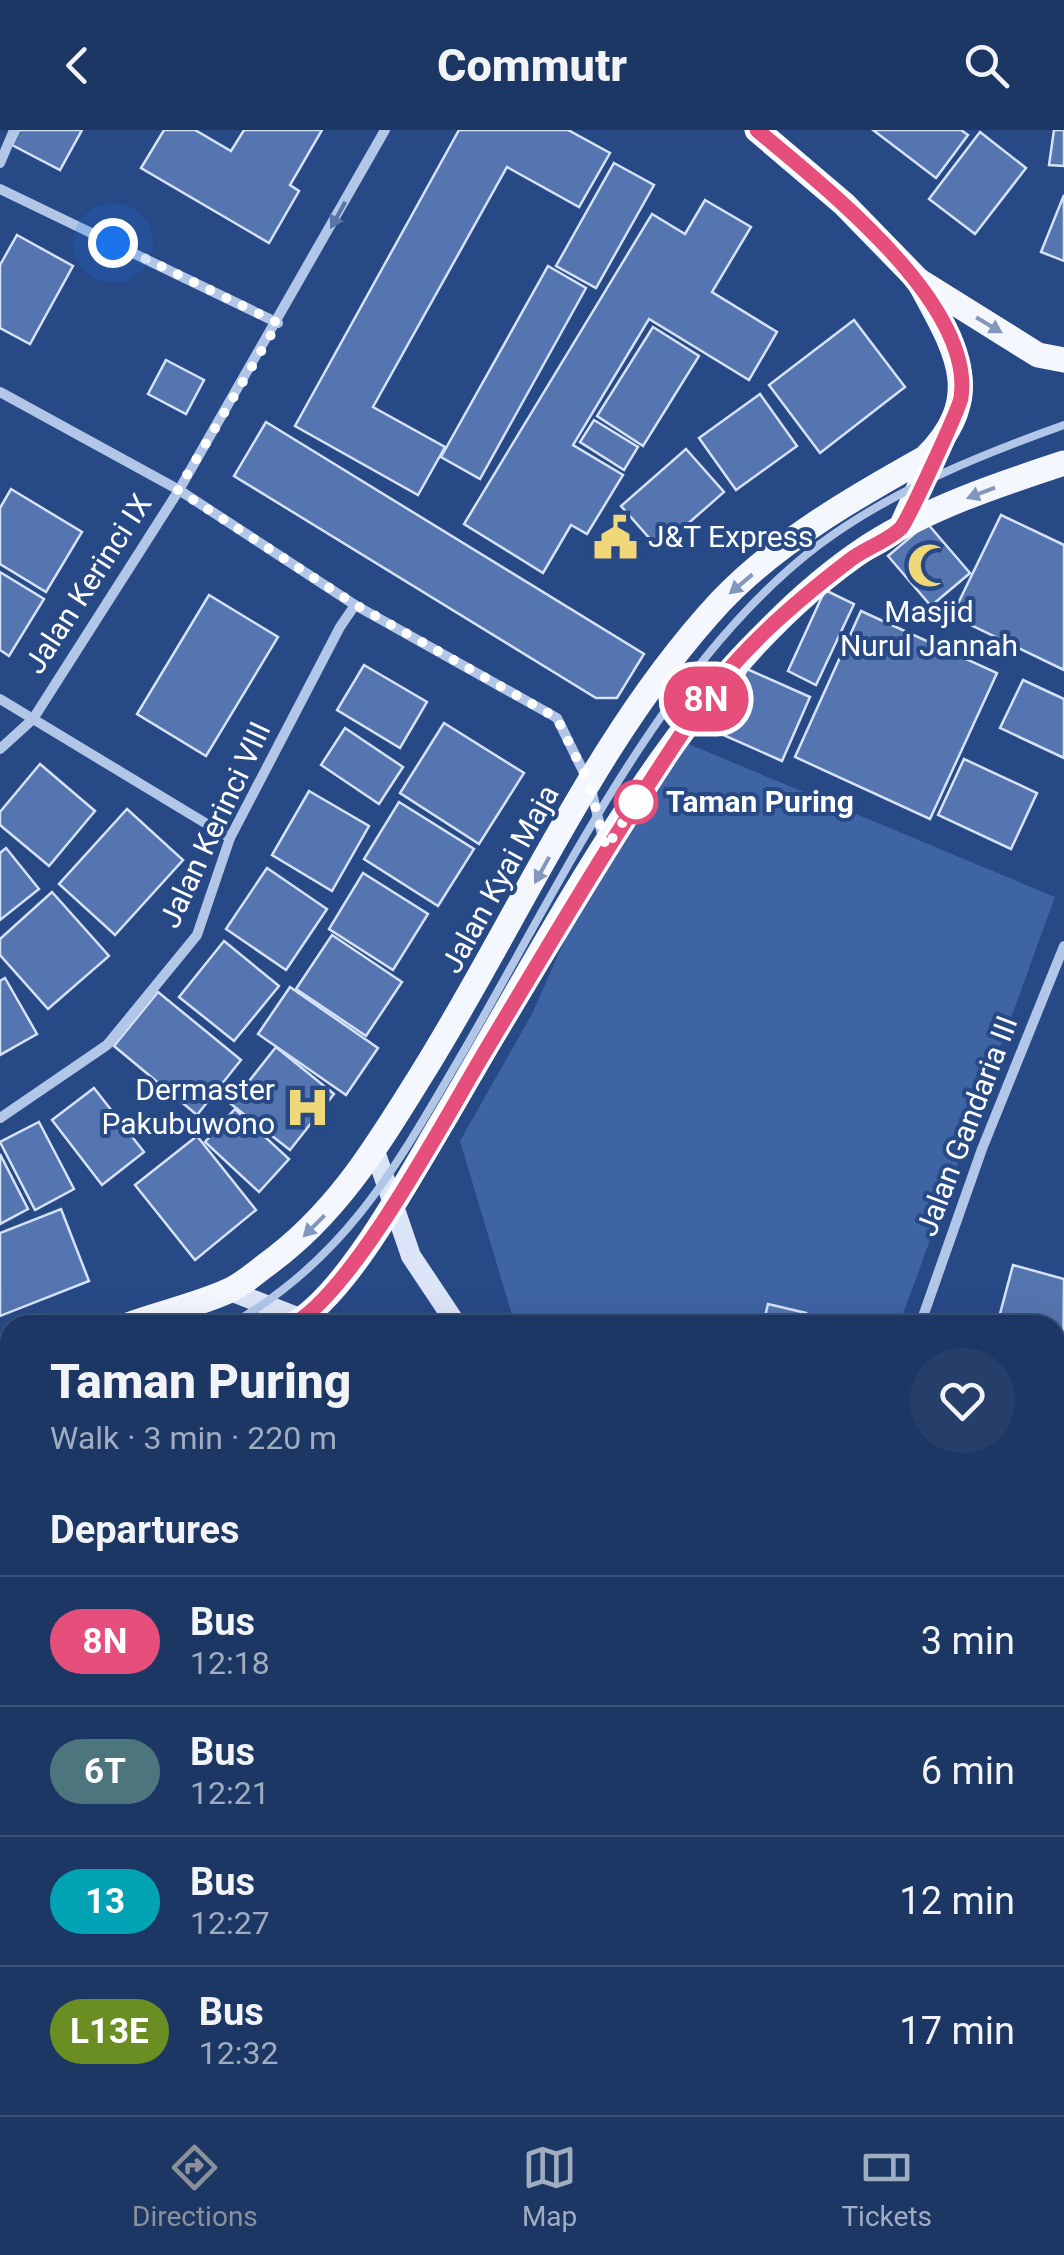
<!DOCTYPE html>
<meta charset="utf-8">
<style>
:root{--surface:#1d3764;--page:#253f6a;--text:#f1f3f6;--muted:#a0acbf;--line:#3b5178;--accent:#8c9099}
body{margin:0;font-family:Roboto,sans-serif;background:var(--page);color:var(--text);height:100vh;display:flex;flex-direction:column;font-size:38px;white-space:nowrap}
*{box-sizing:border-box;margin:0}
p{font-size:32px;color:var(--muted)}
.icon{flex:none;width:55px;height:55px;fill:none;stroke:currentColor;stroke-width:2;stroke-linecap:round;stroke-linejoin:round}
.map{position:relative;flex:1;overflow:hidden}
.drawer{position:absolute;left:0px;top:1185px;width:1065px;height:800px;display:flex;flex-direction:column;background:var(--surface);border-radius:30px 30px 0 0;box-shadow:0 10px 40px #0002,0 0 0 2px var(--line)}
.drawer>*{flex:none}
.badge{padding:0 20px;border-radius:32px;font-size:35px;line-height:65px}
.you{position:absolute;width:50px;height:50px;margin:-25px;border:8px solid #fff;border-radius:50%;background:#1a73e8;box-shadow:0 0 0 15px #1a73e833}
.map>.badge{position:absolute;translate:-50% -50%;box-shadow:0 0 0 5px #fff}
h2{padding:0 50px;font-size:38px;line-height:90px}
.round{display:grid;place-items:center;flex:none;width:105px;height:105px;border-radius:52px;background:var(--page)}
.summary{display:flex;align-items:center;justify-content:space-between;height:170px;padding:0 50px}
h1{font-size:48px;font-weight:800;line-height:75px}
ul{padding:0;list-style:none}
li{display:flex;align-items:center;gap:30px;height:130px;padding:0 50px;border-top:2px solid var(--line)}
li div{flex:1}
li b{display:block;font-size:38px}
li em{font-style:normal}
li .badge{min-width:110px;font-weight:700;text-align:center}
header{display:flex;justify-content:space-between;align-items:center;height:130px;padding:0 50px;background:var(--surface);font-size:45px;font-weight:800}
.dock{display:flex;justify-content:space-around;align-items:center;height:140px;border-top:2px solid var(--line);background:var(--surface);font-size:28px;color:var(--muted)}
.dock a{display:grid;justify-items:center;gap:5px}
.dock .on{color:var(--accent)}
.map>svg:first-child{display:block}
.green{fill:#3f64a4}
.building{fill:#5475af;stroke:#d6e2f6;stroke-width:2.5}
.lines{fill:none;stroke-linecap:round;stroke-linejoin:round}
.lane{stroke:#b2c6e8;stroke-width:8}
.street{stroke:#b2c6e8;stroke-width:10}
.secondary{stroke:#dce5f7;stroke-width:20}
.primary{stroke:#f4f7fe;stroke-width:25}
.lane-bridge{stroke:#b2c6e8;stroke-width:8}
.oneway{fill:#5875a8}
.oneway2{fill:#8397bc}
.line-casing{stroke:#fff;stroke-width:22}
.line{stroke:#e64f7c;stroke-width:15}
.walk{stroke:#fff;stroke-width:10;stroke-dasharray:0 18}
.stop-dot{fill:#fff;stroke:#e64f7c;stroke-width:5}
.labels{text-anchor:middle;stroke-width:8;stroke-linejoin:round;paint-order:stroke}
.poi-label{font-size:30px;fill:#fff;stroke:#274986;text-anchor:start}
.street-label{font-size:30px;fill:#fff;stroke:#274986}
.stop-label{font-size:30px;font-weight:bold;fill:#fff;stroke:#274986;text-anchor:start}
</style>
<header><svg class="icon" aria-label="back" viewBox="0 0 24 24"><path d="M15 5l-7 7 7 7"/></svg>Commutr<svg class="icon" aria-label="search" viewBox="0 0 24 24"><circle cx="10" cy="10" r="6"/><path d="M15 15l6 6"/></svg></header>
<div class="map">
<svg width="1064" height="1985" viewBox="0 0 1064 1985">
<rect width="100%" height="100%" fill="#274986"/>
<path class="green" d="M686,613l369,154 -156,428h-384l-55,-184 72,-127 64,-145z"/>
<g class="building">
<path d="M19,0h63l-22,40 -48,-25z"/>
<path d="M164,0h31l36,21 13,-21h78l-32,55 9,6 -30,52 -128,-75z"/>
<path d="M459,0h109l42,23 -31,54 -72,-40 -134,240 72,40 -27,48 -123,-69z"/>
<path d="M873,0h88l7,5 -32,43z"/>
<path d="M1054,0h10v36l-15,-1z"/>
<path d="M980,2l46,36 -51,66 -46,-35z"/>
<path d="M614,33l40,22 -58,103 -40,-22z"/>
<path d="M1064,65v66l-23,-9z"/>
<path d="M705,70l46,27 -39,65 65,40 -28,48 -100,-61 -76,126 50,30 -36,59 -16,-9 -28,48 -79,-49 188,-310 33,20z"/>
<path d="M17,105l56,31 -43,78 -30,-16v-63z"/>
<path d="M548,136l38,22 -106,191 -39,-22z"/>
<path d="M854,190l51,67 -85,66 -51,-68z"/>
<path d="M653,197l46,29 -56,90 -46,-30z"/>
<path d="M166,230l38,20 -18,34 -38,-20z"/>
<path d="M760,264l37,52 -61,44 -37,-52z"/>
<path d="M594,290l44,27 -14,23 -44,-28z"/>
<path d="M266,292l378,232 -27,44h-21l-362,-222z"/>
<path d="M686,319l38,43 -65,57 -38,-43z"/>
<path d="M11,359l71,43 -36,60 -46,-28v-56z"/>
<path d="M1001,385l63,30v125l-112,-54z"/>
<path d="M927,393l43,50 -39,33 -43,-50z"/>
<path d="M0,442l44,27 -35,57 -9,-6z"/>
<path d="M825,460l29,14 -38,81 -28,-14z"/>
<path d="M209,465l69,42 -72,119 -69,-42z"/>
<path d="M861,481l136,62 -67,146 -135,-62z"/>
<path d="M364,535l63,37 -27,46 -63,-38z"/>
<path d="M747,539l63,28 -28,64 -63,-28z"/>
<path d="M1023,550l41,19v59l-64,-30z"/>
<path d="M444,593l80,50 -45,71 -79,-51z"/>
<path d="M345,598l58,39 -24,37 -58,-39z"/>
<path d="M964,629l73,34 -26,56 -73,-34z"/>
<path d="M40,634l55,47 -46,55 -49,-41v-13z"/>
<path d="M309,661l60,35 -37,65 -60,-36z"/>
<path d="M399,672l75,47 -36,57 -74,-47z"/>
<path d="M127,679l56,51 -68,75 -56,-51z"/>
<path d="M6,718l33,41 -39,31v-67z"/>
<path d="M267,738l60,41 -41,61 -60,-41z"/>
<path d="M363,743l65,41 -35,56 -64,-41z"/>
<path d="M52,762l57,64 -61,53 -48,-54v-16z"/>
<path d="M332,805l70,47 -36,54 -70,-47z"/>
<path d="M224,811l55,45 -45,55 -55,-44z"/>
<path d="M5,848l32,56 -37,21v-74z"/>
<path d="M290,857l88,61 -32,47 -88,-61z"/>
<path d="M158,862l83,68 -44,55 -83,-69z"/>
<path d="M276,917l58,47 -44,56 -59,-46z"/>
<path d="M94,958l50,64 -42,33 -50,-65z"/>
<path d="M235,979l54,50 -30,33 -54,-50z"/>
<path d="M39,992l35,67 -39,21 -35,-68z"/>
<path d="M197,1006l59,74 -61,50 -60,-75z"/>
<path d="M0,1024l28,55 -28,15z"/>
<path d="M61,1079l28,72 -89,35v-83z"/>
<path d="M1013,1135l51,14 -1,113 -8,-2v-65h-58z"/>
<path d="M768,1174l38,9 -3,12h-40z"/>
<path d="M6,1364l4,74 -10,4v-76z"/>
<path d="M1055,1418l9,3v54l-9,-3z"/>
<path d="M10,1461v24l-10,3v-24z"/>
<path d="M6,1490l4,2v100l-10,-4v-90z"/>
<path d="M1064,1511v94l-9,11v-88z"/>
<path d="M1055,1646l9,5v65l-9,16z"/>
<path d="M0,1674l10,2v72l-10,-2z"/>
<path d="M1062,1770l2,1v35l-9,-4v-17z"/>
<path d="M1062,1820l2,1v49l-9,-4v-31z"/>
<path d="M5,1929l5,2v44h25l-5,10 -30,-9v-36z"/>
<path d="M1055,1949l9,4v5l-12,25 -17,-8h20z"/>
<path d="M145,1975h52l-5,10h-51z"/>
<path d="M332,1975h31l-4,10z"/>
<path d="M375,1975h16l23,10h-43z"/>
<path d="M408,1975h44l-5,10h-17z"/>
<path d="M490,1975h55l3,2 -4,8h-46l-11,-5z"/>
<path d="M553,1975h26l-5,10h-25z"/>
<path d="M582,1975h36l-4,10h-37z"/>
<path d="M624,1975h36l15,7 -55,3z"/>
<path d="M717,1975h43l-7,10h-23z"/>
<path d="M771,1975h36l-5,10h-35z"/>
<path d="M821,1975h40l-5,10h-40z"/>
<path d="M866,1975h19l18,8 -41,2z"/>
<path d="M939,1975h81l-4,10h-73l-7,-3z"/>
</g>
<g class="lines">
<g class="lane">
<path d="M1055,1274v-1"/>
<path d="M0,1282l10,-3"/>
</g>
<g class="street">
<path d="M0,33l14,-33"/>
<path d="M0,59l278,134"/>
<path d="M0,262l179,98 176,115 202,113 33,67 14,57"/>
<path d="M0,569l230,139"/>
<path d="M0,619l33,-30 146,-229 206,-360"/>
<path d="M0,988l107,-73 90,-110 33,-97 110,-211 15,-22"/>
<path d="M920,1195l62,-176 82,-203"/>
<path d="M1055,1629l9,-15"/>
<path d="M0,1632l10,-1"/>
<path d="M1055,1743l9,-10"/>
<path d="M283,1975l25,10"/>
<path d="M680,1975l21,10"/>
<path d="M82,1985l3,-10"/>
<path d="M468,1985l4,-10"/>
<path d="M907,1985l4,-10"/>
</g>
<g class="secondary">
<path d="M375,1021l36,105 46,69"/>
<path d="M230,1161l88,34"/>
<path d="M1055,1340l9,2"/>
<path d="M1055,1371l9,2"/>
</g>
<g class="primary">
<path d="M757,0l87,74 74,76 120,75 26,5"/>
<path d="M901,397l31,-68"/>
<path d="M128,1195c33,-12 69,-20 100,-34 14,-6 26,-17 38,-26 68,-49 108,-114 152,-185 98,-155 177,-344 303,-479 56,-59 134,-104 204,-143 64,-63 28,-112 -7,-178"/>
<path d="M292,1195c53,-29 113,-140 144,-193 115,-191 244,-462 433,-586 59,-38 128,-61 195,-83"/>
<path d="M0,1240l10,-3"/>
<path d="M0,1315l10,-4"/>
</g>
<path class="lane-bridge" d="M230,1195c117,-67 166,-158 232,-271 98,-168 201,-392 358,-510 73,-54 160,-89 244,-119"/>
</g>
<defs><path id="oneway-solid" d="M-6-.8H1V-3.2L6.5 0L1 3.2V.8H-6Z" transform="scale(2.5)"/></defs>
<use class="oneway" href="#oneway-solid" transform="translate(338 85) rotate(119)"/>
<g class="oneway2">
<use href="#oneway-solid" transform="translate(989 195) rotate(31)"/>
<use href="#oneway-solid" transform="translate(981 363) rotate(159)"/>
<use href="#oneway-solid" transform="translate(741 454) rotate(140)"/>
<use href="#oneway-solid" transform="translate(542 740) rotate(119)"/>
<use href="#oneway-solid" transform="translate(314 1096) rotate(135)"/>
</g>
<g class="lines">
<defs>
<path id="line" d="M292,1195c62,-34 152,-205 191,-270 70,-117 139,-234 216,-347 39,-57 96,-106 151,-148 14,-11 38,-19 51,-32 7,-8 58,-119 60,-130 14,-95 -139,-213 -204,-268"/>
</defs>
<use href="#line" class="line-casing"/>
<use href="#line" class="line"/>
<path class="walk" d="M113,113l165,80 -100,167 178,115 201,113 33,68 16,62 30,-46"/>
</g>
<defs>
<symbol id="civic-bare" viewBox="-9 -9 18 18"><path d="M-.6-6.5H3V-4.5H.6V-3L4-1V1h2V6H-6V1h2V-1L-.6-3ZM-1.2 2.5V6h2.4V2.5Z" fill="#f0d878" stroke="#274986" stroke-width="2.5" paint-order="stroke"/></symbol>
<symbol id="mosque-bare" viewBox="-9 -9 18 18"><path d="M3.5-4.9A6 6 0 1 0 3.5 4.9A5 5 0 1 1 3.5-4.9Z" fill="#f0d878" stroke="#274986" stroke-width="2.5" paint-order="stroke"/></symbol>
<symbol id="hospital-bare" viewBox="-9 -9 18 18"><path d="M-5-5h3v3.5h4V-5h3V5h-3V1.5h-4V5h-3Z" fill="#f0d878" stroke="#274986" stroke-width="2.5" paint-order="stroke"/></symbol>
</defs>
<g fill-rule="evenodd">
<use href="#civic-bare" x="584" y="376" width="63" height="63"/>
<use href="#mosque-bare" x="898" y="404" width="63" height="63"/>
<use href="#hospital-bare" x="276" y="946" width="63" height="63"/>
</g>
<circle class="stop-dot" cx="636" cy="672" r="20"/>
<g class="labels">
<g class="poi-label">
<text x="648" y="417">J&amp;T Express</text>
<text x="929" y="492" text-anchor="middle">Masjid<tspan x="929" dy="34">Nurul Jannah</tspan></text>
<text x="275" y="970" text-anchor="end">Dermaster<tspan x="275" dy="34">Pakubuwono</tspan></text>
</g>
<g class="street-label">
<text transform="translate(88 454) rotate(-57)" y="10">Jalan Kerinci IX</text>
<text transform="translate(215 695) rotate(-65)" y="10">Jalan Kerinci VIII</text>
<text transform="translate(500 749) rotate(-61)" y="10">Jalan Kyai Maja</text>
<text transform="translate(967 996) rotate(-69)" y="10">Jalan Gandaria III</text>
</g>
<g class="stop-label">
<text x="666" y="682">Taman Puring</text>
</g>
</g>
</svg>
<div class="you" style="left:113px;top:113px"></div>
<b class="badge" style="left:706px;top:569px;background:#e64f7c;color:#fff">8N</b>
<section class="drawer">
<div class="summary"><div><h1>Taman Puring</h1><p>Walk · 3 min · 220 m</p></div><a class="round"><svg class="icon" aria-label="heart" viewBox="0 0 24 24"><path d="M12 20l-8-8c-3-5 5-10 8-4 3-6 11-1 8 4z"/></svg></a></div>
<h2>Departures</h2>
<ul>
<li><span class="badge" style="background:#e64f7c;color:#fff">8N</span><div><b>Bus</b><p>12:18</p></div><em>3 min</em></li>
<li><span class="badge" style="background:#4d757d;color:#fff">6T</span><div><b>Bus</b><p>12:21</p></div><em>6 min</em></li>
<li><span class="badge" style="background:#00a3b4;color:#fff">13</span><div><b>Bus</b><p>12:27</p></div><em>12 min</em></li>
<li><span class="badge" style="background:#6b8e23;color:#fff">L13E</span><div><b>Bus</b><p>12:32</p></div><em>17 min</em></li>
</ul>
</section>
</div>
<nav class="dock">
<a class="on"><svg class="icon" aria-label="directions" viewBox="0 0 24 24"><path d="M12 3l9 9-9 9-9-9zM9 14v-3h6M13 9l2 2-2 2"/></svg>Directions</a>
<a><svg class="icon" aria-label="map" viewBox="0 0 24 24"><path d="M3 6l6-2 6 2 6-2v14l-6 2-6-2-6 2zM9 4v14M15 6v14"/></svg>Map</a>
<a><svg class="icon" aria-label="tickets" viewBox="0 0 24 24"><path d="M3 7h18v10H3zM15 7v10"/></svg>Tickets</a>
</nav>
